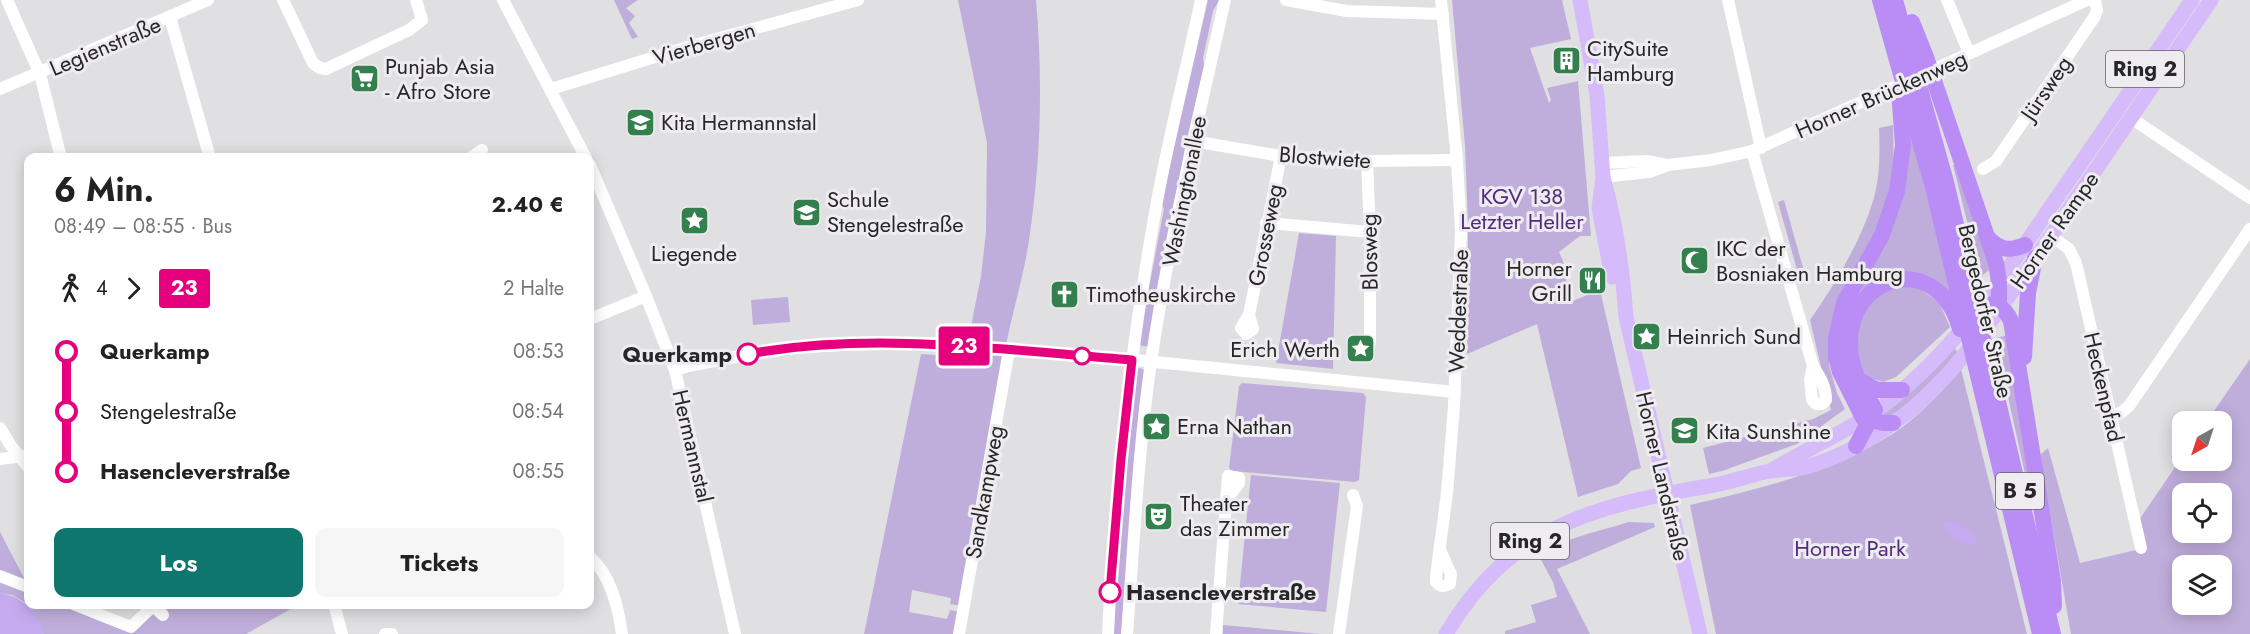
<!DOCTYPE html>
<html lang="de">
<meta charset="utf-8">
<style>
:root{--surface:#fff;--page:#f6f6f6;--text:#222;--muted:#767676;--accent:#0f766e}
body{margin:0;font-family:Jost,sans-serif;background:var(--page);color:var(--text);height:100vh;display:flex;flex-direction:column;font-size:22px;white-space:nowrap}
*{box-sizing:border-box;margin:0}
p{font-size:20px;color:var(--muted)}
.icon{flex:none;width:33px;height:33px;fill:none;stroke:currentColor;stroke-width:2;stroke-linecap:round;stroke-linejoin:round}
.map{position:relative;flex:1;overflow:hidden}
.sheet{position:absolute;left:24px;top:153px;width:570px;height:456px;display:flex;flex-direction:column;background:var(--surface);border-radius:12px;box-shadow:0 3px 15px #0003}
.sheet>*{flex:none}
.badge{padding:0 12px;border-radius:4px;font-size:21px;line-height:39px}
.needle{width:39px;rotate:219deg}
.controls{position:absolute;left:2172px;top:411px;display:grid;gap:12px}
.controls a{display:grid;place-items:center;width:60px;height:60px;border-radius:12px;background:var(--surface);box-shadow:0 3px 15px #0003;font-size:30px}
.map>.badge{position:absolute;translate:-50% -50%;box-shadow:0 0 0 3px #fff}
.legs{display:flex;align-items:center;gap:9px;height:66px;padding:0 30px;font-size:20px}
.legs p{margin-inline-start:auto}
.overview{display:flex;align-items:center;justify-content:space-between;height:102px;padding:0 30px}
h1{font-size:33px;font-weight:700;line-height:45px}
.primary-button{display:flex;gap:12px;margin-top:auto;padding:12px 30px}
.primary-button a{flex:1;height:69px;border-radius:12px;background:var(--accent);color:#fff;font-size:24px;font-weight:700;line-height:69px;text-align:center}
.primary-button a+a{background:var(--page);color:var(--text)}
ul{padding:0 30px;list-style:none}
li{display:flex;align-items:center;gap:21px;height:60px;font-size:22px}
li i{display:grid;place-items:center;width:9px;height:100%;margin:0 8px;background:currentColor}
li i::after{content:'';width:15px;height:15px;margin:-8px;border:4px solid;border-radius:50%;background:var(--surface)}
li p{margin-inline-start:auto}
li:first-child i{background:linear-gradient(#0000 50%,currentColor 0)}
li:last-child i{background:linear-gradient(currentColor 50%,#0000 0)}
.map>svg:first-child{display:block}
.green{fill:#bfaedb;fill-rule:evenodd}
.water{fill:#c6aaef}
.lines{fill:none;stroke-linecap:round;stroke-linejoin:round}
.minor{stroke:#fff;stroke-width:12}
.major{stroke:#d5bbf9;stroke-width:15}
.highway{stroke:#b98df5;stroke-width:16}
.line-1-casing{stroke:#fff;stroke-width:14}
.line-1{stroke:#e6007e;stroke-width:9}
.stop-1-dot{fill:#fff;stroke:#e6007e;stroke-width:3}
.labels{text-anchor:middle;stroke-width:6;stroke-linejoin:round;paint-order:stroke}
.shield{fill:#eeecf0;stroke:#636264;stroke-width:1.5}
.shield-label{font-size:21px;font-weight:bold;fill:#282728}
.street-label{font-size:22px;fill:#282728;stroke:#eeecf0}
.poi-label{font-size:22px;fill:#282728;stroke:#eeecf0;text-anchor:start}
.park-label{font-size:22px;fill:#522c7c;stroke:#eeecf0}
.stop-label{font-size:22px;font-weight:bold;fill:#282728;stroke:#eeecf0;text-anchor:end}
</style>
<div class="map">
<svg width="2250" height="634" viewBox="0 0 2250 634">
<rect width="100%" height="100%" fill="#e0dfe2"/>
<g class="green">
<path d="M614,0h24l-12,8 9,8 -6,7 9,14 -6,2z"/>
<path d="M958,0h78c7,80 5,160 -7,240 -6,40 -19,80 -26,120 -15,82 -28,164 -42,246l-11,-2 1,-6 -39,-8 -3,22 38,7 3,-9 11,2 -4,22h-93l57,-280 44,3 16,-81 5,-44 1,-89z"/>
<path d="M1208,0h11l-6,11 -10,47 1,8 -19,81 -34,200 -13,-2 26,-136 -2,-4 4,-22z"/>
<path d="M1452,0h110l9,39 -41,9 19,55 2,-3 -4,-12 31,-7 13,155h-11l-21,16 4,9 7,41 30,-12 41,178 -10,3 -13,13 -40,13 -41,-173 -70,30 1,-130 -3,-78z"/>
<path d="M1893,125l1,54 -12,39 -52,110 -1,37 8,28 8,16 -48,35 -75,27 -13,3 -6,-26 110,-29 18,-9 -21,-90c25,-36 50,-77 63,-119 7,-23 7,-49 6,-73z"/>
<path d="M1909,138l3,1 41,158 -29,-20 -68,24 -3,-3z"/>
<path d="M1953,165h4l34,103 -10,9z"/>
<path d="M1784,200l23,82 -6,2 -23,-82z"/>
<path d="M1299,233l37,3 -3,133 -57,-6z"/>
<path d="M1912,284l27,18 11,25 -54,50 -13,5 -21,-7 -7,-43 19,-36 18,-10z"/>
<path d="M788,297l2,25 -37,3 -2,-25z"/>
<path d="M2008,335l27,163 -4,3 -36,-163z"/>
<path d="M1954,347l4,6c-19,19 -50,61 -76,65l-2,-4z"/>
<path d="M2250,359v275h-179l-31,-179 8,-7 32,115 65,-15 -6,-28 43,-63v3h40v-38l-15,-1zM2182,494h40v38h-40zM2182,566h40v38h-40z"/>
<path d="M1140,368l6,3 -21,263h-14l24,-262 1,-2z"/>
<path d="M1961,369l66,265h-311l-26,-129c71,-17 141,-33 204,-72 26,-17 47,-41 67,-64z"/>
<path d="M1242,383l121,10 3,4 -7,83 -4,2 -123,-11 -3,-3 10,-82z"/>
<path d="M1251,475l89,8 -14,129 -88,-8z"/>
<path d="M1629,522l25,1 1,4 -98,42 33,65h-85v-3l31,-9 -5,-17 26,-8 -4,-15 -14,-26c26,-19 59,-24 90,-34z"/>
<path d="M0,532l25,48 -25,-8z"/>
<path d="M0,578l28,11v15l-16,-9 -12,-2z"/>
<path d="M29,605h38l66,27 18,-21h13l6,-6h128l-52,29h-203z"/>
<path d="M1223,625l97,9h-97z"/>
</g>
<g class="water">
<path d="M1954,521l20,12 4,13c-16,-3 -29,-6 -36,-23z"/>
<path d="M0,593c23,4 38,18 43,41h-43z"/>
</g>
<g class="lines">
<g class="minor">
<path d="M7,0l33,74 21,84"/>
<path d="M283,0l30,63 7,5 6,1 83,-39 13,-10 -6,-20"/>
<path d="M503,0l83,158"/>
<path d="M1286,0l61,11 96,3"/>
<path d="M1728,0l33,148"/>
<path d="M1947,0l22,53"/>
<path d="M170,17l40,141"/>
<path d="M1924,74l163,-74"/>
<path d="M0,89l208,-89"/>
<path d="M551,89l140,-43 167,-46"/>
<path d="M2131,118l119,80"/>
<path d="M1193,141l88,15 86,5 90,-1"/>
<path d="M1752,151l61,215 -3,13 2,21 4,4h6l4,-4c0,-14 -6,-23 -13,-34"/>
<path d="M470,158l12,-8"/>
<path d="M1367,161l3,71v111"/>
<path d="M1602,163l45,-2 20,4"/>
<path d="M590,165l56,131 29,74 60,264"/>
<path d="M1983,169l13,-8 99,-145 2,-6 -2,-10"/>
<path d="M1603,177l46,-5 19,-7 43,-5 41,-9 154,-69"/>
<path d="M1266,223l104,9"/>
<path d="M2050,235l19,14 7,14 65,285"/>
<path d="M1249,315l4,14 -7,5 -5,-6 8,-13 32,-159"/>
<path d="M590,319l56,-23"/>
<path d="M675,370l13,-4 89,-17 63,-4 87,-2 208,17 320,32"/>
<path d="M2111,417l11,-5 7,-6 121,-177"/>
<path d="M0,428l11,18 17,21"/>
<path d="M0,459l24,-3"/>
<path d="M1440,550l11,24 -1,10c-6,3 -10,3 -14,-2v-6l11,-83 7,-87 7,-174 -4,-72 -16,-160"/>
<path d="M590,557c21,19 28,49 32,77"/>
<path d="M0,576l28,11"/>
<path d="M73,604l58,23 22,-21"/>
<path d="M151,604l12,11"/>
<path d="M334,604l8,30"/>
<path d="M385,634h7"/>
<path d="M959,634l50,-284"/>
<path d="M1108,634c6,-141 22,-282 47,-421 12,-71 31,-142 46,-213"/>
<path d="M1127,634c7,-91 11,-182 24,-272 18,-122 47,-242 74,-362"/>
<path d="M1216,634l12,-158 11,2v5l-13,17"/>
<path d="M1339,634l18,-128 -4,-11"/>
</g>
<g class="major">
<path d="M1580,0l17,95 6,82 -4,31 13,69"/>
<path d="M1603,177c12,43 20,95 23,140l74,317"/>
<path d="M1772,470c40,-24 85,-43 121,-72 69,-56 114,-127 163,-199 46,-66 91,-133 136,-199"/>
<path d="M1446,634c64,-108 147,-128 263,-148 20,-3 40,-11 61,-15 12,-2 24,-1 36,-4 33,-9 66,-28 93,-48 59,-43 111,-125 153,-185 53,-78 106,-156 159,-234"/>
</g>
<g class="highway">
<path d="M1880,0l53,188 107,446"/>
<path d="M1895,0l51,182 107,452"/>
<path d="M1912,22l14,35 70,206 3,19v25"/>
<path d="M1988,238c13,13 21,13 37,7"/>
<path d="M1981,307c13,-7 25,2 30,14l42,260 1,25"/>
<path d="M2024,357l4,-64 7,-35"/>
<path d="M1859,380l18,10h25"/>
<path d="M1893,423h-10l-20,-5 -23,-46 -4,-15v-19l8,-35 38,-68 15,-44 6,-46 -4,-54"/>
<path d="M1856,446l19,-36c-7,-13 -17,-27 -21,-41 -26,-89 82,-128 106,-40"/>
</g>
</g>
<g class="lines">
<defs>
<path id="line-1" d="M748,354c127,-23 257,-4 384,6l-11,99 -11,133"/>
</defs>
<use href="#line-1" class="line-1-casing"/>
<use href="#line-1" class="line-1"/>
</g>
<defs>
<symbol id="building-square" viewBox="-11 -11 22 22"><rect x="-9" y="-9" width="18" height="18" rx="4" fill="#33804e" stroke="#eeecf0"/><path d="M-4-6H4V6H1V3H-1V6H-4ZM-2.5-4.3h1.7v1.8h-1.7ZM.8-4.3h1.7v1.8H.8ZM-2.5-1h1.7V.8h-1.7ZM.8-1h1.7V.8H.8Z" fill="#fff"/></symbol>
<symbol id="supermarket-square" viewBox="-11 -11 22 22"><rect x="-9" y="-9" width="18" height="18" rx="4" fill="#33804e" stroke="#eeecf0"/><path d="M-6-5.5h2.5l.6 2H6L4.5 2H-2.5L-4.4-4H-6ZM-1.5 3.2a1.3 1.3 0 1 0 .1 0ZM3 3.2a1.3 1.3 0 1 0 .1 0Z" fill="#fff"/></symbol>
<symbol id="school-square" viewBox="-11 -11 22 22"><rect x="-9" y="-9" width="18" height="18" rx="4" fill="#33804e" stroke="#eeecf0"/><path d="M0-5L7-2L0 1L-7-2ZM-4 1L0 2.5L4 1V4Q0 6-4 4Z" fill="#fff"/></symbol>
<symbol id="sight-square" viewBox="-11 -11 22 22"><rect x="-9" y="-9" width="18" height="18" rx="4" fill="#33804e" stroke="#eeecf0"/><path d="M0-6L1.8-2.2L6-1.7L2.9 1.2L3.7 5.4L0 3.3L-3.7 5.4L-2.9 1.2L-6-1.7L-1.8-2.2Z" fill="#fff"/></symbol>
<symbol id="mosque-square" viewBox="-11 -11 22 22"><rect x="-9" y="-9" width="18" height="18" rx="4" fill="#33804e" stroke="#eeecf0"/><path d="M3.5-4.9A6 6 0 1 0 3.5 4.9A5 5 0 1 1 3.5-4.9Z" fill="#fff"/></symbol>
<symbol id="restaurant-square" viewBox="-11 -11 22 22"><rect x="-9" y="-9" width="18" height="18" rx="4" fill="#33804e" stroke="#eeecf0"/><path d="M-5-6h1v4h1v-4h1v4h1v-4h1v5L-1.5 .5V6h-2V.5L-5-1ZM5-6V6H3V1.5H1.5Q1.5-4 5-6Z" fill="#fff"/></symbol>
<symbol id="church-square" viewBox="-11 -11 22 22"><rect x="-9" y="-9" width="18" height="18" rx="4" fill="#33804e" stroke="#eeecf0"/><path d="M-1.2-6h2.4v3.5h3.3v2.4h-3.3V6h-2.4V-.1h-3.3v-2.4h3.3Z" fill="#fff"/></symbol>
<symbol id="theatre-square" viewBox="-11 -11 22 22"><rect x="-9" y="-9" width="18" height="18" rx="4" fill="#33804e" stroke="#eeecf0"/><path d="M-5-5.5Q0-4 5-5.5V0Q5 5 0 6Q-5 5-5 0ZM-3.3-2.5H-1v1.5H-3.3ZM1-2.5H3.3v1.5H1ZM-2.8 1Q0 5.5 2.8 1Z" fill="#fff"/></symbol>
</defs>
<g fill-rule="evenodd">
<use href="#building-square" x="1550" y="44" width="33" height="33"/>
<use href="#supermarket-square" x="348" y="62" width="33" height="33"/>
<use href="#school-square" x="624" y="106" width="33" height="33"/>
<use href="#school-square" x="790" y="196" width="33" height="33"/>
<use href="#sight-square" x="678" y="204" width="33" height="33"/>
<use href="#mosque-square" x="1678" y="244" width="33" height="33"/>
<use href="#restaurant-square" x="1576" y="264" width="33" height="33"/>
<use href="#church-square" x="1048" y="278" width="33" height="33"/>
<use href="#sight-square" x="1630" y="320" width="33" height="33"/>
<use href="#sight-square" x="1344" y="332" width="33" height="33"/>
<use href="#sight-square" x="1140" y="410" width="33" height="33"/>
<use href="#school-square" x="1668" y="414" width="33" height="33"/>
<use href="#theatre-square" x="1142" y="500" width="33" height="33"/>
</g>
<g class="stop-1-dot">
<circle cx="748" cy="354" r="10"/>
<circle cx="1082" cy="356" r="8"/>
<circle cx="1110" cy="592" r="10"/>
</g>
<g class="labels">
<g class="shield">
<rect x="2106" y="51" width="78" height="36" rx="4.5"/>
<rect x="1996" y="473" width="48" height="36" rx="4.5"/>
<rect x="1491" y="523" width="78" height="36" rx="4.5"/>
</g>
<g class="shield-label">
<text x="2145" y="76">Ring 2</text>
<text x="2020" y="498">B 5</text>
<text x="1530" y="548">Ring 2</text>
</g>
<g class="street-label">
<text transform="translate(704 43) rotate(-16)" y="8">Vierbergen</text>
<text transform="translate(105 46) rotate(-23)" y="8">Legienstraße</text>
<text transform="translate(2046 88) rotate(-56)" y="8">Jürsweg</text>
<text transform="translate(1881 94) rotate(-24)" y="8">Horner Brückenweg</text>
<text transform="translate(1325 157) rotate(4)" y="8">Blostwiete</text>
<text transform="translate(1184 191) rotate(-79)" y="8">Washingtonallee</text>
<text transform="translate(2054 230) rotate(-55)" y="8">Horner Rampe</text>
<text transform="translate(1265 235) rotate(-79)" y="8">Grosseweg</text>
<text transform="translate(1369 252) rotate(-91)" y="8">Blosweg</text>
<text transform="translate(1458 311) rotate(-88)" y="8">Weddestraße</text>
<text transform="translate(1986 311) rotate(77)" y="8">Bergedorfer Straße</text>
<text transform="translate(2104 387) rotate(77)" y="8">Heckenpfad</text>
<text transform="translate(693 446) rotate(77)" y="8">Hermannstal</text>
<text transform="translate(1663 476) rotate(77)" y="8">Horner Landstraße</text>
<text transform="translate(984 492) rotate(-80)" y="8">Sandkampweg</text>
</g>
<g class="poi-label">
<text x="1587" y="56">CitySuite<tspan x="1587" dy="25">Hamburg</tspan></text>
<text x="385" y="74">Punjab Asia<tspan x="385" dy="25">- Afro Store</tspan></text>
<text x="661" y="130">Kita Hermannstal</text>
<text x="827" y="207">Schule<tspan x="827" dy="25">Stengelestraße</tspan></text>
<text x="1716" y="256">IKC der<tspan x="1716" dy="25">Bosniaken Hamburg</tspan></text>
<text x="694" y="261" text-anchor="middle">Liegende</text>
<text x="1572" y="276" text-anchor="end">Horner<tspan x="1572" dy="25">Grill</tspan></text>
<text x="1086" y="302">Timotheuskirche</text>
<text x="1667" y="344">Heinrich Sund</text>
<text x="1340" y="357" text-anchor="end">Erich Werth</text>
<text x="1177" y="434">Erna Nathan</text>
<text x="1706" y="439">Kita Sunshine</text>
<text x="1180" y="511">Theater<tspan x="1180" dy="25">das Zimmer</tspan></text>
</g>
<g class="park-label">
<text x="1522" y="204">KGV 138<tspan x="1522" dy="25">Letzter Heller</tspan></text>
<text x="1850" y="556">Horner Park</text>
</g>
<g class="stop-label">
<text x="732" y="362">Querkamp</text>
<text x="1126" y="600" text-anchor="start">Hasencleverstraße</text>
</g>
</g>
</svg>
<div class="controls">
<a><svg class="needle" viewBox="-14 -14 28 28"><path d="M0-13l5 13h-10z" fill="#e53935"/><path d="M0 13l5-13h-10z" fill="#767676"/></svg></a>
<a><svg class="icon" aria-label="locate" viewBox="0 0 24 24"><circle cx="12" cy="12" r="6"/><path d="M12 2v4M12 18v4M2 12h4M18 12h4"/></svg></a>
<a><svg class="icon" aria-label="layers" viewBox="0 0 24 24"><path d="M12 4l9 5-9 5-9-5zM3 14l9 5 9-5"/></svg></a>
</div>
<b class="badge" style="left:964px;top:346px;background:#e6007e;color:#fff">23</b>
<section class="sheet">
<div class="overview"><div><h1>6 Min.</h1><p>08:49 – 08:55 · Bus</p></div><b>2.40 €</b></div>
<div class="legs"><svg class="icon" aria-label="walk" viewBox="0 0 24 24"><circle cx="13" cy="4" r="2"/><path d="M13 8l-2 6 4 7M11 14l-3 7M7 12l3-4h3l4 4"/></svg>4<svg class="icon" aria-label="forward" viewBox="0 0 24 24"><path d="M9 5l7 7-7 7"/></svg><b class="badge" style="background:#e6007e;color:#fff">23</b><p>2 Halte</p></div>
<ul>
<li><i style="color:#e6007e"></i><b>Querkamp</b><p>08:53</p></li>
<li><i style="color:#e6007e"></i><span>Stengelestraße</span><p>08:54</p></li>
<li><i style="color:#e6007e"></i><b>Hasencleverstraße</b><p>08:55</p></li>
</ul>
<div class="primary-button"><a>Los</a><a>Tickets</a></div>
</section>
</div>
